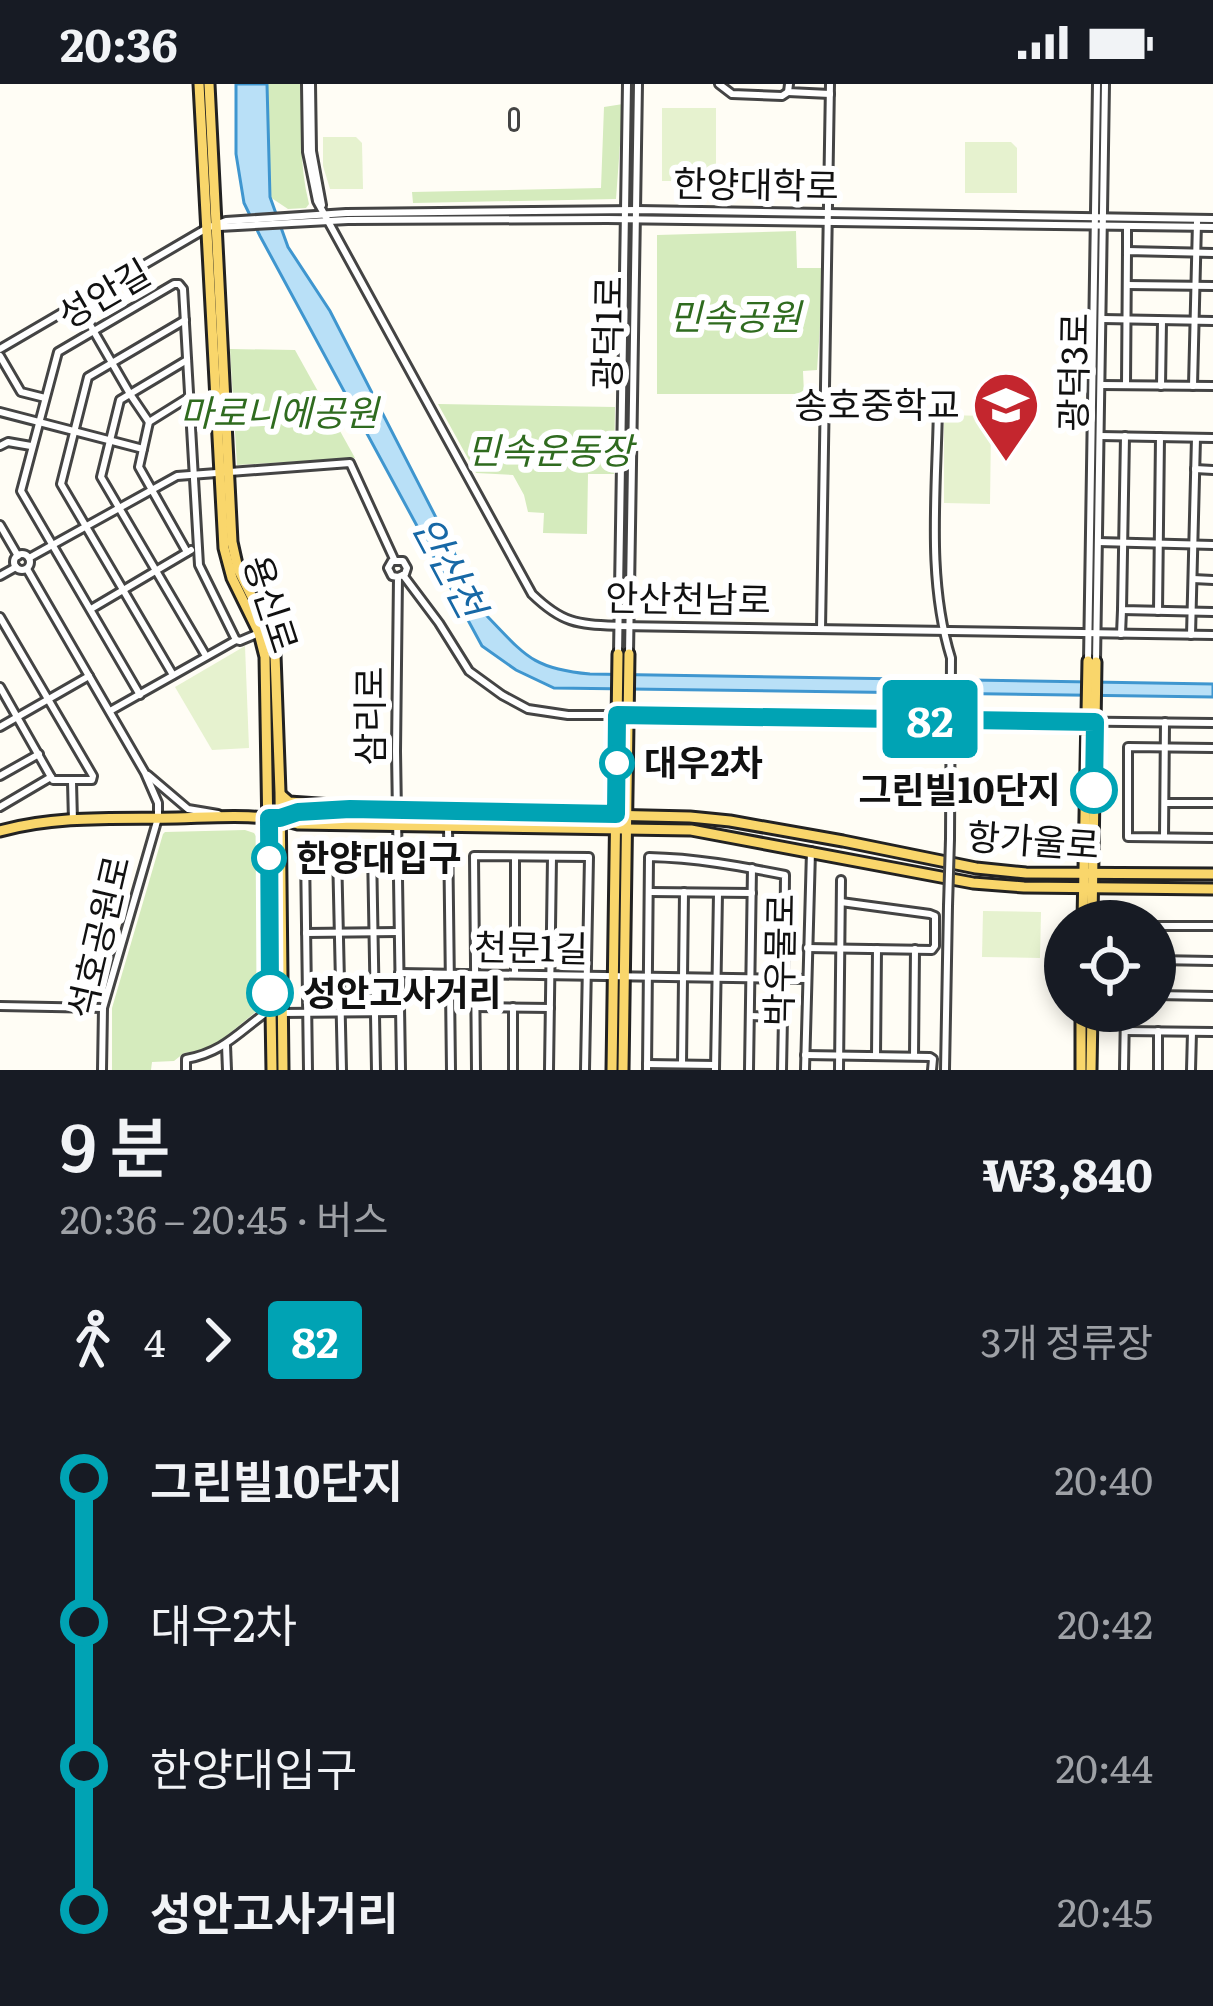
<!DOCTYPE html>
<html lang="ko">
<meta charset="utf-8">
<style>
:root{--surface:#171b24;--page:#20242c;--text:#f1f3f6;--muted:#9ea1a6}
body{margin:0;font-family:Literata,"Noto Sans KR",serif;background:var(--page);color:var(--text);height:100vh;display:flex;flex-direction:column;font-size:45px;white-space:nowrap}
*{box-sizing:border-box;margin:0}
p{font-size:39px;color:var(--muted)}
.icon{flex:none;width:66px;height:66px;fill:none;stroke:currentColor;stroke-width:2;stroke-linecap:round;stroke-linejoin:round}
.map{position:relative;height:986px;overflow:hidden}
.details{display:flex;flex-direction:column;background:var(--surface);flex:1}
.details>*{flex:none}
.badge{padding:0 24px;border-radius:9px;font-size:42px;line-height:78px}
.tools{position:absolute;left:1044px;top:816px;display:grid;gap:24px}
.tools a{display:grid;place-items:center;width:132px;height:132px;border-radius:50%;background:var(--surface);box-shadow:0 6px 18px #0003;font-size:60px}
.map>.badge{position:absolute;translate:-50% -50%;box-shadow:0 0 0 6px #fff}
.legs{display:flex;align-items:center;gap:18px;height:132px;padding:0 60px;font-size:39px}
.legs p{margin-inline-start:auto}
.head{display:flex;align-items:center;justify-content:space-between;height:204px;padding:0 60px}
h1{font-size:66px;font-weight:600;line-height:90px}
ul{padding:0 60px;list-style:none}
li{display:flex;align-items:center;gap:42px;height:144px;font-size:45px}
li i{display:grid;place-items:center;width:18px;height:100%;margin:0 15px;background:currentColor}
li i::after{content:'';width:30px;height:30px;margin:-15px;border:9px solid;border-radius:50%;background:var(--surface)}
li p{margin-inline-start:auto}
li:first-child i{background:linear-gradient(#0000 50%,currentColor 0)}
li:last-child i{background:linear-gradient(currentColor 50%,#0000 0)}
.status{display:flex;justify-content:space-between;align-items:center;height:84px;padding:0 60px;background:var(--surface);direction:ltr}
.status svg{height:33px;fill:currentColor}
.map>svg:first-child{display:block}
.green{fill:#d5ebbd}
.pitch{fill:#e6f2cf}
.water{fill:#b9e0f7;stroke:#3f96cf;stroke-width:3}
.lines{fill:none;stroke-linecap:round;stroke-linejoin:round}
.minor-casing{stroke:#444;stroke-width:12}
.major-casing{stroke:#222;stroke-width:15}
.minor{stroke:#fff;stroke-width:6}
.major{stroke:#f9d66b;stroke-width:9}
.minor-bridge-casing{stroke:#444;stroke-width:12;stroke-linecap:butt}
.minor-bridge{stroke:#fff;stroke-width:6}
.line-1-casing{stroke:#fff;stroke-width:27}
.line-1{stroke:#00a3b4;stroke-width:18}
.stop-1-dot{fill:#fff;stroke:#00a3b4;stroke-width:6}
.labels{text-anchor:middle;stroke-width:12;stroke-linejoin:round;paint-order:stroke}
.street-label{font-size:36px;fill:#111;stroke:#fff}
.park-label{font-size:36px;font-style:italic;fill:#2f6b1f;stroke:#fff}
.poi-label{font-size:36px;fill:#111;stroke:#fff;text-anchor:end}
.stop-label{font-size:36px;font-weight:bold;fill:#111;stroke:#fff;text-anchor:start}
.water-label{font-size:39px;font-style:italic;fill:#1768a6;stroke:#fff}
</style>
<div class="status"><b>20:36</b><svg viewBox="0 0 49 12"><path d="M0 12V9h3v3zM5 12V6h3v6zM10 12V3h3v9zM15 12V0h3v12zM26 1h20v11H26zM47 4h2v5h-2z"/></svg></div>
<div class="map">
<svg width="1213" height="986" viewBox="0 0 1213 986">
<rect width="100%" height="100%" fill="#fffdf5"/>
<g class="green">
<path d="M267,0h35c-1,40 -3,80 7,120l-3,4 -18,1 -18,-12z"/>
<path d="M623,20l-7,95 -203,4 -1,-11 189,-4 3,-81z"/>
<path d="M796,147l1,37h27l-7,102 -14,1 1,23h-147v-159z"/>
<path d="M230,265l65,1 60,108 -118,7z"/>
<path d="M438,320l177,3 -1,67h-26l-1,60 -44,-1 1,-20 -16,-1 -4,-17 -11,-20 -37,-2z"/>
<path d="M245,746l9,3 5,8 5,164 -52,43 -28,5 -10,8 -22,1 -1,8h-39v-62l51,-174 2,-2z"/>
</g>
<g class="pitch">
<rect x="662" y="24" width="54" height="73"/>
<path d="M323,53h33l6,6 1,46h-33l-7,-23z"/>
<path d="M965,58h46l6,6v45h-52z"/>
<path d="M944,331l44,1v12h3l-1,76 -46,-1z"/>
<path d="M245,562l4,102 -37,2 -37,-63z"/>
<path d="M983,827l58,1 -1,46 -58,-1z"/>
</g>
<path class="water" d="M236,0h31l3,113 18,50 42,64 156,304c39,40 46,54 104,59l623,10v13l-659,-9 -38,-18 -34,-24 -222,-410 -16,-33 -8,-49z"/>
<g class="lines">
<defs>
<g id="minor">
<path d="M306,0l1,68 10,49 215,393c31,30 45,30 87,32l594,9"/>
<path d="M311,0l1,67 10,54"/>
<path d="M719,0l13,10 50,2 6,-4"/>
<path d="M789,0l-1,8 42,2"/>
<path d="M514,42v-13"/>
<path d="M219,143l129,-7 259,-1 606,8"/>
<path d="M1127,167v-25"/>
<path d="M1127,201l86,1"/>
<path d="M78,220l52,90 19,28"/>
<path d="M1103,235l110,2"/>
<path d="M0,265l207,-121 19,-7 120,-8 291,-3 576,9"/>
<path d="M0,272l21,36 24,6"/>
<path d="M187,276l-67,40 -19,77 105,179"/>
<path d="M1101,301l112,1"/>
<path d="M1126,301l1,-134 86,2"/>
<path d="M1161,302l1,-65"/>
<path d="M1193,302l4,-164"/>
<path d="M938,321c-1,83 -12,172 13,253l-1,181"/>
<path d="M0,328l143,37"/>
<path d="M1100,352l113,2"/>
<path d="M1125,352l-3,174 91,2"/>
<path d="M0,362l8,-4 23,4"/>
<path d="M1195,385l18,1"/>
<path d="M0,441l18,31"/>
<path d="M1098,458l115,3"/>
<path d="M187,468l-48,-85 10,-45 40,-25"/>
<circle cx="22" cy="478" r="8"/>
<path d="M29,474l148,-82 173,-13 44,96"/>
<path d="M27,485l118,204 13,30v15l-55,190 -1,62"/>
<path d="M403,491l36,48 30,48 33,24 26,14 40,6h47"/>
<path d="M0,492l16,-9"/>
<path d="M398,493l-6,-1 -4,-8 4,-7h11l4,7 -2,6 -7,3 -2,174 5,319"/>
<path d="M1193,495l20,1"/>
<path d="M91,525l100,-59"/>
<path d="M1158,527l2,-174"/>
<path d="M0,533l93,159 -1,4h-39l-2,-3 -51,30"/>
<path d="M821,545l9,-545"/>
<path d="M1121,550l1,-24"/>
<path d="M1191,551l5,-197"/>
<path d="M618,570l9,-570"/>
<path d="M629,570l9,-570"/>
<path d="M1088,577l9,-577"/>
<path d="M1096,578l9,-578"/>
<path d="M173,591l-112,-191 27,-107 97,-57"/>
<path d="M0,603l51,90"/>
<path d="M140,611l-119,-204 37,-139 116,-68h5l4,5 16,276 37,75"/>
<path d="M110,627l126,-71 4,1 19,-8"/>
<path d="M629,632l584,7"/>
<path d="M0,643l89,-51"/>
<path d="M1213,664l-85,-1v90l85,1"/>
<path d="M148,691l40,34 30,5"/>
<path d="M0,692l39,-22"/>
<path d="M72,698l1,39"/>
<path d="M1165,719h48"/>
<path d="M448,742l3,244"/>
<path d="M1164,753l1,-115"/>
<path d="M337,767l5,219"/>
<path d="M515,773v116"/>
<path d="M650,808l102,1"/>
<path d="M1155,842h58"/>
<path d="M306,849l92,-1"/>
<path d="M807,864l125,2 3,-4v-30l-5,-2 -89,-12"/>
<path d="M1155,876l58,1"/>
<path d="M399,889l407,6"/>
<path d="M1155,911l58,1"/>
<path d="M0,922l103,2"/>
<path d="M476,923l74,1"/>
<path d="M281,929l117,-1"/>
<path d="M750,932l33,1 -1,53"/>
<path d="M1125,947l88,1"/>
<path d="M226,961l1,25"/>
<path d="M805,971l125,2 3,2 -1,11"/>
<path d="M876,972l1,-107"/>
<path d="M914,972l1,-107"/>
<path d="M647,980l68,1"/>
<path d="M682,980l2,-172"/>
<path d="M186,986v-11c39,-7 53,-28 85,-50"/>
<path d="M308,986l-3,-218 67,-2 4,220"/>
<path d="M476,986l-2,-214 115,1 -4,213"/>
<path d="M513,986v-63"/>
<path d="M549,986l3,-213"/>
<path d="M647,986l2,-213c47,1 90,9 136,18l-1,103"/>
<path d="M715,986l3,-177"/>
<path d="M749,986l3,-202"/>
<path d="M805,986l6,-219"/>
<path d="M839,986l2,-190"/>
<path d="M945,986l3,-164"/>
<path d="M1124,986l1,-59"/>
<path d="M1158,986v-39"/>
<path d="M1191,986l1,-38"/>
</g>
<g id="major">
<path d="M199,0l25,464 8,30 27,55 6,24 7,413"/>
<path d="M209,0l23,458 6,27 30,60 7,26 5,137 3,278"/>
<path d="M281,711l8,7 44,3"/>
<path d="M280,734l18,-6 52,-3 340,8 40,4 113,20 133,27 50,5 187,1"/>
<path d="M0,747c57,-16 119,-12 177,-13 40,-1 83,-5 121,6l393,6 282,53 51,4 189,2"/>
<path d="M1083,837l5,-260"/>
<path d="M1092,837l4,-259"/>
<path d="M612,986l6,-416"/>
<path d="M623,986l6,-416"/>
<path d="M1081,986v-59"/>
<path d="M1091,986l1,-59"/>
</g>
</defs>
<use href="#minor" class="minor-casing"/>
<use href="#major" class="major-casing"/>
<use href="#minor" class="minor"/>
<use href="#major" class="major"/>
<defs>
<path id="minor-bridge" d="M948,822l2,-67"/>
</defs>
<use href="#minor-bridge" class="minor-bridge-casing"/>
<use href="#minor-bridge" class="minor-bridge"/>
</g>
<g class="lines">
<defs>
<path id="line-1" d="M270,909l-1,-175h11l18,-6 52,-3 266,5 1,-99 478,7 -1,68"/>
</defs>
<use href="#line-1" class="line-1-casing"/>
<use href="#line-1" class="line-1"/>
</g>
<defs>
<symbol id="school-pin" viewBox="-11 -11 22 30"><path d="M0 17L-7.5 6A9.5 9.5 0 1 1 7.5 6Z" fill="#c4262e" stroke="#fff"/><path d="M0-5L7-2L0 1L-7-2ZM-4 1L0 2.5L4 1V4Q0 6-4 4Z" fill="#fff"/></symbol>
</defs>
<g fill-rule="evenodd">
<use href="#school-pin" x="968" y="283" width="76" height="104"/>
</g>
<g class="stop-1-dot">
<circle cx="617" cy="679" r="15"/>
<circle cx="1094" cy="706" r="21"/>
<circle cx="269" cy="774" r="15"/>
<circle cx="270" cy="909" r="21"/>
</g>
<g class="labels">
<g class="street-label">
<text transform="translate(756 101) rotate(1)" y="13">한양대학로</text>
<text transform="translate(104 210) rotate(-30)" y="13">성안길</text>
<text transform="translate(608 249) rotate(-89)" y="13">광덕1로</text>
<text transform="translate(1074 288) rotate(-89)" y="13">광덕3로</text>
<text transform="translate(688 515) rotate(1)" y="13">안산천남로</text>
<text transform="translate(271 520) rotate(72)" y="13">용신로</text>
<text transform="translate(370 632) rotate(-90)" y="13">삼리로</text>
<text transform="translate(1033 757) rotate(4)" y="13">항가울로</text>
<text transform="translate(99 853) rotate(-77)" y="13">석호공원로</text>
<text transform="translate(531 864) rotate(1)" y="13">천문1길</text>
<text transform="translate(780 876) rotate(-89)" y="13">박우물로</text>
</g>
<g class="park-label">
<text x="735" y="246">민속공원</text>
<text x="279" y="342">마로니에공원</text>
<text x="550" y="380">민속운동장</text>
</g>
<g class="poi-label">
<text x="960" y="334">송호중학교</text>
</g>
<g class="stop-label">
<text x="644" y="692">대우2차</text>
<text x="1061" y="719" text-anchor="end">그린빌10단지</text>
<text x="296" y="787">한양대입구</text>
<text x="303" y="922">성안고사거리</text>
</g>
<g class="water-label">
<text transform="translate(449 483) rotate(62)" y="14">안산천</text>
</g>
</g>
</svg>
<div class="tools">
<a><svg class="icon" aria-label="locate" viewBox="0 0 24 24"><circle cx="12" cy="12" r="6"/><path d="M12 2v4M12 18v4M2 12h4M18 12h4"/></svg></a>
</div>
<b class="badge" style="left:930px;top:635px;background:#00a3b4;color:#fff">82</b>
</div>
<section class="details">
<div class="head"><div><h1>9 분</h1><p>20:36 – 20:45 · 버스</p></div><b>₩3,840</b></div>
<div class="legs"><svg class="icon" aria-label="walk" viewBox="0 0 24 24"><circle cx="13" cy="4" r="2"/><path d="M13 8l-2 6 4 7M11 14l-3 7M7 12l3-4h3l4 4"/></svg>4<svg class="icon" aria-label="forward" viewBox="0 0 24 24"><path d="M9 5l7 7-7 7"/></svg><b class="badge" style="background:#00a3b4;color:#fff">82</b><p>3개 정류장</p></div>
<ul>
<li><i style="color:#00a3b4"></i><b>그린빌10단지</b><p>20:40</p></li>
<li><i style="color:#00a3b4"></i><span>대우2차</span><p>20:42</p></li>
<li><i style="color:#00a3b4"></i><span>한양대입구</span><p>20:44</p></li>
<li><i style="color:#00a3b4"></i><b>성안고사거리</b><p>20:45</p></li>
</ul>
</section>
